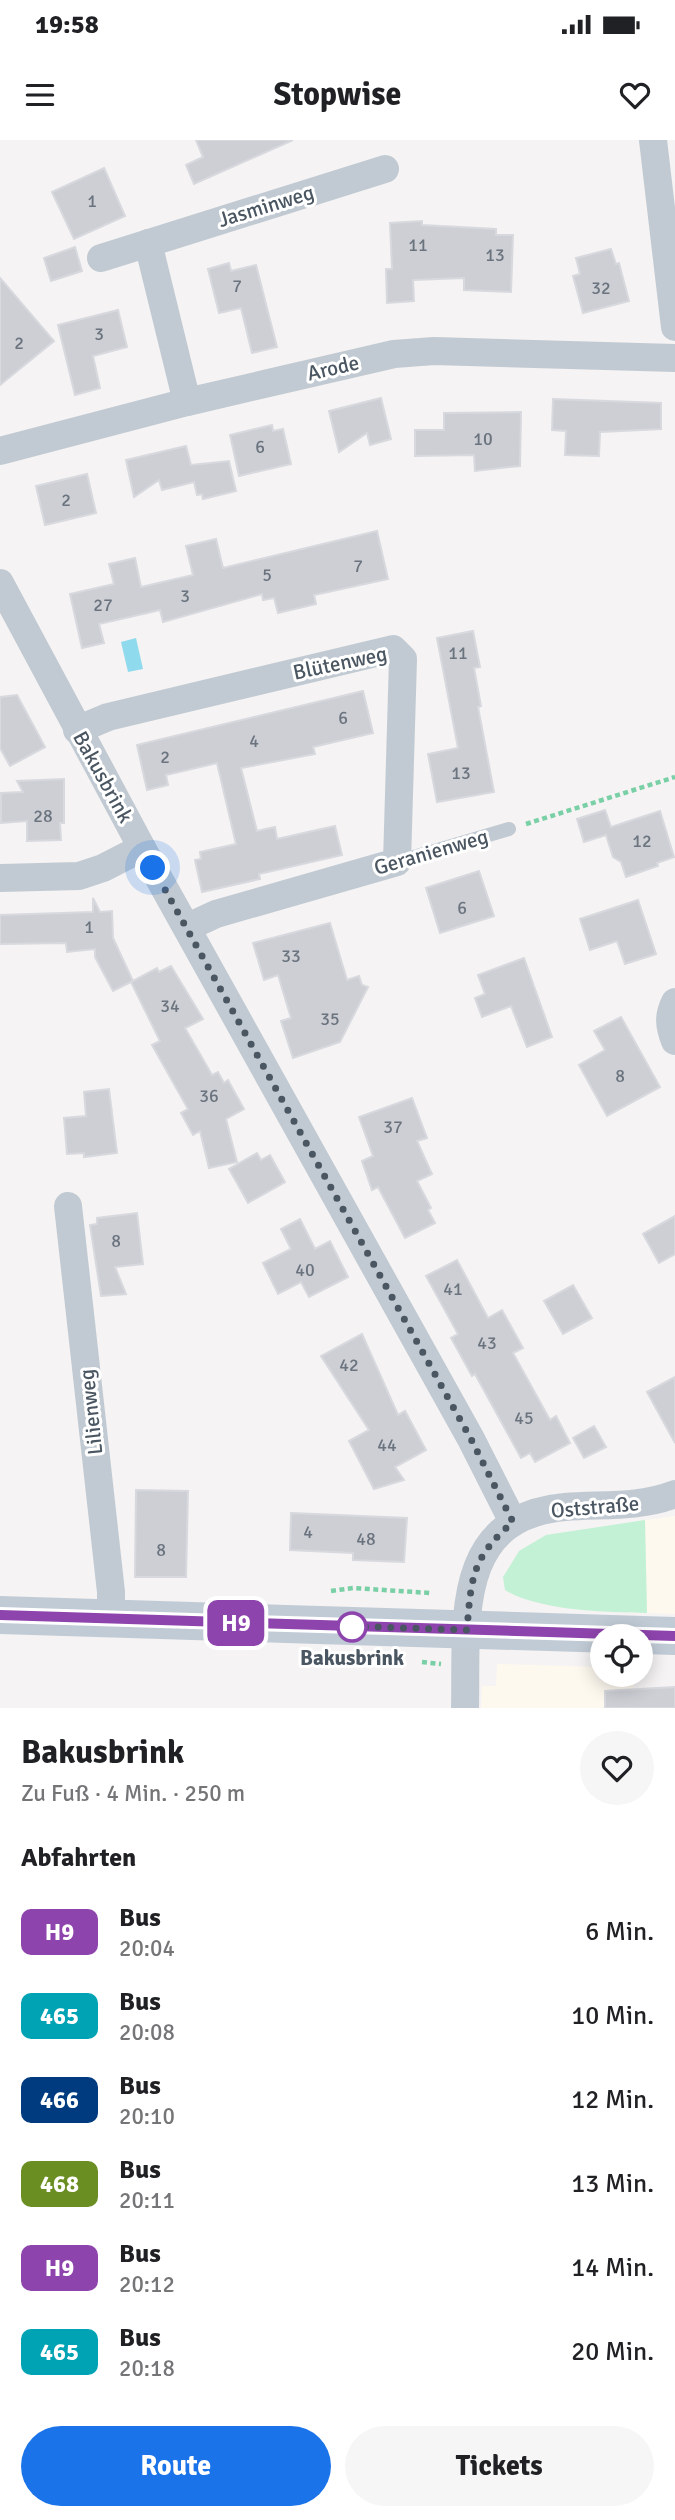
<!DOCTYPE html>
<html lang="de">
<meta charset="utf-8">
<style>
:root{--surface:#fff;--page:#f6f6f6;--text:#202124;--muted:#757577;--accent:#1a73e8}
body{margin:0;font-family:Signika,sans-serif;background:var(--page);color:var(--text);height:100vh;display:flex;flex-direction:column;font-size:26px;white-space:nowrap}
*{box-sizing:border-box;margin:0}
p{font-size:23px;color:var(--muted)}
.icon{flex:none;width:38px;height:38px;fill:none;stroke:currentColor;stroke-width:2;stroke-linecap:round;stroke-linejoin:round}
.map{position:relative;height:1568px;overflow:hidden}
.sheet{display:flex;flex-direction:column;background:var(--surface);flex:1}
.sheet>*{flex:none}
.badge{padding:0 14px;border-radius:10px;font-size:24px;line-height:46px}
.tools{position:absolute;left:590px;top:1484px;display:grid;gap:14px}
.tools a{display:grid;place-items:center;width:63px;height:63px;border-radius:50%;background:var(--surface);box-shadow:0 4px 18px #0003;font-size:35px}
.you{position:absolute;width:35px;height:35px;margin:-18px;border:5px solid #fff;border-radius:50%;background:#1a73e8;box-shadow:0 0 0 10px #1a73e833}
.map>.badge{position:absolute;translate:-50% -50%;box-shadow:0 0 0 4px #fff}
h2{padding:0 21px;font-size:26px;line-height:63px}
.round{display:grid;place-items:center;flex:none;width:74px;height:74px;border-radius:37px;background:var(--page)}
.headline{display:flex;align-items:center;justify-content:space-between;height:119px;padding:0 21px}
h1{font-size:33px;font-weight:700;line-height:52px}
.action{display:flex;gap:14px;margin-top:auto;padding:14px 21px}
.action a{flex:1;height:80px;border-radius:42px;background:var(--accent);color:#fff;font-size:28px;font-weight:700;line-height:80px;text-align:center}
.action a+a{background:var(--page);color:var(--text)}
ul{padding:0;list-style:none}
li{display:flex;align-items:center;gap:21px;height:84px;padding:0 21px}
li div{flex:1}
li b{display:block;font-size:26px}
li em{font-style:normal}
li .badge{min-width:77px;font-weight:700;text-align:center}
.status{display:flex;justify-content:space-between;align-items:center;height:49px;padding:0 35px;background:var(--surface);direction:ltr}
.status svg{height:19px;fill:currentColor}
header{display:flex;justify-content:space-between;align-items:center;height:91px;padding:0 21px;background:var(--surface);font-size:32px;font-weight:700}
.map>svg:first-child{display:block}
.commercial{fill:#fdf9ef}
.green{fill:#c3f1d5}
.water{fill:#90daee}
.building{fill:#cdcfd5;stroke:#d7d9de;stroke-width:2}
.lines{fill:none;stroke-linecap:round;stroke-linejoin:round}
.path{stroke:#7ad0a6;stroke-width:4.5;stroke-dasharray:5 3.5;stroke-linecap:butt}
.service{stroke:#c1cad2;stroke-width:14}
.minor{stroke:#c1cad2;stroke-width:28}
.secondary{stroke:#c1cbd6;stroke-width:38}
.line-casing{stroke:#fff;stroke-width:16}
.line{stroke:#8e44ad;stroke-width:10}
.walk{stroke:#4a5661;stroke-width:7;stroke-dasharray:0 12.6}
.stop-dot{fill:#fff;stroke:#8e44ad;stroke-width:3.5}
.labels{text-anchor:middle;stroke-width:6;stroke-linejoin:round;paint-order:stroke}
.number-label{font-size:18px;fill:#6b747e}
.street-label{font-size:21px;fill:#4a5661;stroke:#fff}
.stop-label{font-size:21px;font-weight:bold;fill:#4a5661;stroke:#fff}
</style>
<div class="status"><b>19:58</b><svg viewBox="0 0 49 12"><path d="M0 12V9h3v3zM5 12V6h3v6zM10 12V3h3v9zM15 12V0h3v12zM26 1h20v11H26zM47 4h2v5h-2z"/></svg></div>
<header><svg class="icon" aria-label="menu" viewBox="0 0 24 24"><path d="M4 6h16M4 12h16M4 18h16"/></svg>Stopwise<svg class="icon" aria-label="heart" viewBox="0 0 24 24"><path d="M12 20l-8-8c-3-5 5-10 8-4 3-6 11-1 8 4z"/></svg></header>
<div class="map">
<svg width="675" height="1568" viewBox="0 0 675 1568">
<rect width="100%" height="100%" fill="#f5f3f3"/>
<g class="commercial">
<path d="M675,1376v98l-28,-1 -2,-93z"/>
<path d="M497,1524l105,3v8h31l2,33h-154l1,-22h14z"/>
</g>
<path class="green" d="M645,1380l2,93c-41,-1 -107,-2 -142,-23l-2,-13 16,-26 27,-16z"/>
<path class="water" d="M136,498l7,31 -15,3 -7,-30z"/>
<g class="building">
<path d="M196,0h97l-99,44 -8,-19 17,-8z"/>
<path d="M104,28l21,48 -51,23 -22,-47z"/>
<path d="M422,81v4l74,4v6h17l-2,57 -47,-2v-12l-51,2 1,21 -27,2 -1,-34h6l-2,-46z"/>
<path d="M75,107l7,24 -31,10 -7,-23z"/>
<path d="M611,109l5,15 3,-1 10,38 -46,12 -10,-37 7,-2 -4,-16z"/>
<path d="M229,123l2,8 25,-6 21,82 -25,6 -11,-45 -22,5 -11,-44z"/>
<path d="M0,138l54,63 -54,44z"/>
<path d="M118,170l9,37 -34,9 7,32 -25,7 -17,-70z"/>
<path d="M381,258l10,41 -21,6 -3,-12 -28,19 -10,-41z"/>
<path d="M553,259l108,4v26l-61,3 -1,24 -34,-1 1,-24 -14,-1z"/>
<path d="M521,272l-1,54 -45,5 -1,-16 -59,1v-26h29v-17z"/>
<path d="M272,285l1,6 10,-2 8,35 -52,12 -9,-41z"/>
<path d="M186,306l5,19 38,-4 7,30 -33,8 -1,-5 -5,1 -3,-13 -32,8 -3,-10 -25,17 -8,-37z"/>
<path d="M87,334l9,39 -51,12 -9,-39z"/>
<path d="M377,391l11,48 -74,16 2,9 -38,9 -4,-15 -11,2 -1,-6 -99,28 -3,-12 -61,14 5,19 -22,5 -12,-54 44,-10 -5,-20 26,-6 6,29 52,-12 -7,-29 30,-7 7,29z"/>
<path d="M473,491l7,36 -6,1 7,38 -3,1 16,85 -57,10 -9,-48 30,-6 -21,-110z"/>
<path d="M363,551l10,42 -60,14 2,7 -74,14 16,63 18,-4 2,12 58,-13 7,29 -83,19 1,5 -58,13 -7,-32 6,-1 -1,-7 36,-8 -19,-81 -51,12 2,10 -21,5 -10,-45z"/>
<path d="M17,555l28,52 -35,19 -10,-18v-51z"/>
<path d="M64,639v44h-4l1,17 -34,1v-20l-26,2v-30l22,-1 -6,-11z"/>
<path d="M605,670l6,17 49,-16 14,46 -17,6 1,3 -32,11 -5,-15 -8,-5 -7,-22 -22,7 -7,-23z"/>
<path d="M479,731l15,45 -54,17 -14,-45z"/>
<path d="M93,758l7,14 12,-1 1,27 20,43 -20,10 -18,-34v-8l-28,3 -1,-9 -66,1v-29l93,-3z"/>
<path d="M638,760l18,54 -31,10 -8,-23 -27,9 -10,-31z"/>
<path d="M330,783l17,57 12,-4 3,9 6,2 -28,55 -47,16 -12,-37 10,-3 -13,-43 -14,5 -11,-37z"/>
<path d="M524,818l28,79 -25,10 -16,-41 -29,11 -7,-19 10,-4 -7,-19z"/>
<path d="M171,826l32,53 -18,9 27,47 6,-3 6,11 4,-3 16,29 -18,10 11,43 -28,6 -9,-37 -7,4 -12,-22 7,-4 -36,-64 8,-4 -29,-59 26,-14 2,4z"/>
<path d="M621,877l39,70 -53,29 -28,-51 26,-15 -11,-19z"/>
<path d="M109,949l8,64 -33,4v-4l-17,1 -3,-36 22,-2 -2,-24z"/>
<path d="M412,958l15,40 -10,3 15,33 -15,7 14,27 -3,2 7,13 -30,15 -27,-51 -6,3 -10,-29 11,-5 -14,-39z"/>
<path d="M257,1013l4,7 9,-5 15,27 -37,21 -19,-34z"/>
<path d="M137,1073l6,51 -28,3 11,27 -25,2 -11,-71 7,-1v-6z"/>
<path d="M675,1076v38l-16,9 -16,-29z"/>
<path d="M300,1079l15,30 15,-8 18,36 -39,20 -8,-15 -23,12 -15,-31 28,-14 -10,-20z"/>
<path d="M457,1120l31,58 14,-8 21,38 -10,5 37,67 6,-4 14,27 -35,19 -5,-9 -9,5 -46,-84 -3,2 -21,-38 7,-4 -32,-58z"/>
<path d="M573,1145l19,33 -29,16 -19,-33z"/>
<path d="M362,1194l36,81 7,-4 21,39 -31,17 9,13 -30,9 -25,-48 20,-11 -48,-74z"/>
<path d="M675,1237v66l-28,-51z"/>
<path d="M594,1286l12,21 -22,11 -11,-20z"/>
<path d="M136,1350l52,1 -2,86h-51z"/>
<path d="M291,1373l116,5 -3,44 -51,-2v-7l-63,-3z"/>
<path d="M675,1547v21h-70v-17z"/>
</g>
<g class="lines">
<g class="path">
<path d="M526,684l149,-47"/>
<path d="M331,1451l22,-3 77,5"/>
<path d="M324,1520h19"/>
<path d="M422,1522l19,2"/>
</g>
<path class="service" d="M397,722l112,-33"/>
<g class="minor">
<path d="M653,0l22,187"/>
<path d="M148,103l39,159"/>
<path d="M101,118l284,-89"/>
<path d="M0,311l187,-49 207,-48 40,-3 241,7"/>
<path d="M0,443l142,265 329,591 42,83"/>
<path d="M77,590l31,-13 285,-68 10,10 -6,203 -181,52 -28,13"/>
<path d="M0,738l79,-2 24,-8 39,-20"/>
<path d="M675,862c-7,14 -6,24 0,39"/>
<path d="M68,1066l43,386v27"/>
<path d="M465,1568c2,-84 -13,-191 100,-201 37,-3 74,1 110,-13"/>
</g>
<path class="secondary" d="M0,1475l675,21"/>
</g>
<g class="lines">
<defs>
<path id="line" d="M0,1475l675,21"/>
</defs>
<use href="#line" class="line-casing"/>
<use href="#line" class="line"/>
<path class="walk" d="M153,728l318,571 42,83c-41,35 -42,56 -46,108l-123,-4 8,1"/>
</g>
<circle class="stop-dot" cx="352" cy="1487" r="14"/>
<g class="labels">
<g class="number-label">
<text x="92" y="67">1</text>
<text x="418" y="111">11</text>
<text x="495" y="121">13</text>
<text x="237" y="152">7</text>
<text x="601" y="154">32</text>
<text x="99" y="200">3</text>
<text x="19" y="209">2</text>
<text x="483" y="305">10</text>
<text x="260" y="313">6</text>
<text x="66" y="366">2</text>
<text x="358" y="432">7</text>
<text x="267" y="441">5</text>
<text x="185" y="462">3</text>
<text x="103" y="471">27</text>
<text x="458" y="519">11</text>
<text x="343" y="584">6</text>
<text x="254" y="607">4</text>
<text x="165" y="623">2</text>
<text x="461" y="639">13</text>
<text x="43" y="682">28</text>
<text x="642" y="707">12</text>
<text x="462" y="774">6</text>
<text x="89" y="793">1</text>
<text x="291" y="822">33</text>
<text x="170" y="872">34</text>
<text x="330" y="885">35</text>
<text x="620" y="942">8</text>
<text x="209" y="962">36</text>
<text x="393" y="993">37</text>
<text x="116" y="1107">8</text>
<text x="305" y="1136">40</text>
<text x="453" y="1155">41</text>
<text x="487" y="1209">43</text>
<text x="349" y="1231">42</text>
<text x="524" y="1284">45</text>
<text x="387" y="1311">44</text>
<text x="308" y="1398">4</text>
<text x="366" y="1405">48</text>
<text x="161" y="1416">8</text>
</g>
<g class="street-label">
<text transform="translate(266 66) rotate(-17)" y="7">Jasminweg</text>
<text transform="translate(333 228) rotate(-13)" y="7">Arode</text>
<text transform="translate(340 523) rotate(-12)" y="7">Blütenweg</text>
<text transform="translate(103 637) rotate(61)" y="7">Bakusbrink</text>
<text transform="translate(431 712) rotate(-16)" y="7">Geranienweg</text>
<text transform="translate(91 1272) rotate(-96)" y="7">Lilienweg</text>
<text transform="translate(595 1367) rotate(-5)" y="7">Oststraße</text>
</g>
<g class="stop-label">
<text x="352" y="1525">Bakusbrink</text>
</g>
</g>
</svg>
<div class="tools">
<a><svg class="icon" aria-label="locate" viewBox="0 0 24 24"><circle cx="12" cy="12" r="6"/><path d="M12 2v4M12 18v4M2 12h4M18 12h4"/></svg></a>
</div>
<div class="you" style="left:153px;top:728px"></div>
<b class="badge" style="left:236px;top:1483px;background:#8e44ad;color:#fff">H9</b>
</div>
<section class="sheet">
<div class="headline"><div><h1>Bakusbrink</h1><p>Zu Fuß · 4 Min. · 250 m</p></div><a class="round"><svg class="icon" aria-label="heart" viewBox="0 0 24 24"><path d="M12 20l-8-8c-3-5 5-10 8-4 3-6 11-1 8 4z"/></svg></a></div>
<h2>Abfahrten</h2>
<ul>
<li><span class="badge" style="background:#8e44ad;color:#fff">H9</span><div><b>Bus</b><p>20:04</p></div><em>6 Min.</em></li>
<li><span class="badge" style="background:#00a3b4;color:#fff">465</span><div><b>Bus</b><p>20:08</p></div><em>10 Min.</em></li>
<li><span class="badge" style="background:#003b80;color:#fff">466</span><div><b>Bus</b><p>20:10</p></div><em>12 Min.</em></li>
<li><span class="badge" style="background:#6b8e23;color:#fff">468</span><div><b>Bus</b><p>20:11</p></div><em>13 Min.</em></li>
<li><span class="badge" style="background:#8e44ad;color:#fff">H9</span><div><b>Bus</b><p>20:12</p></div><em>14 Min.</em></li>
<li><span class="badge" style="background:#00a3b4;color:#fff">465</span><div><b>Bus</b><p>20:18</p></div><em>20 Min.</em></li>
</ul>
<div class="action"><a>Route</a><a>Tickets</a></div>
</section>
